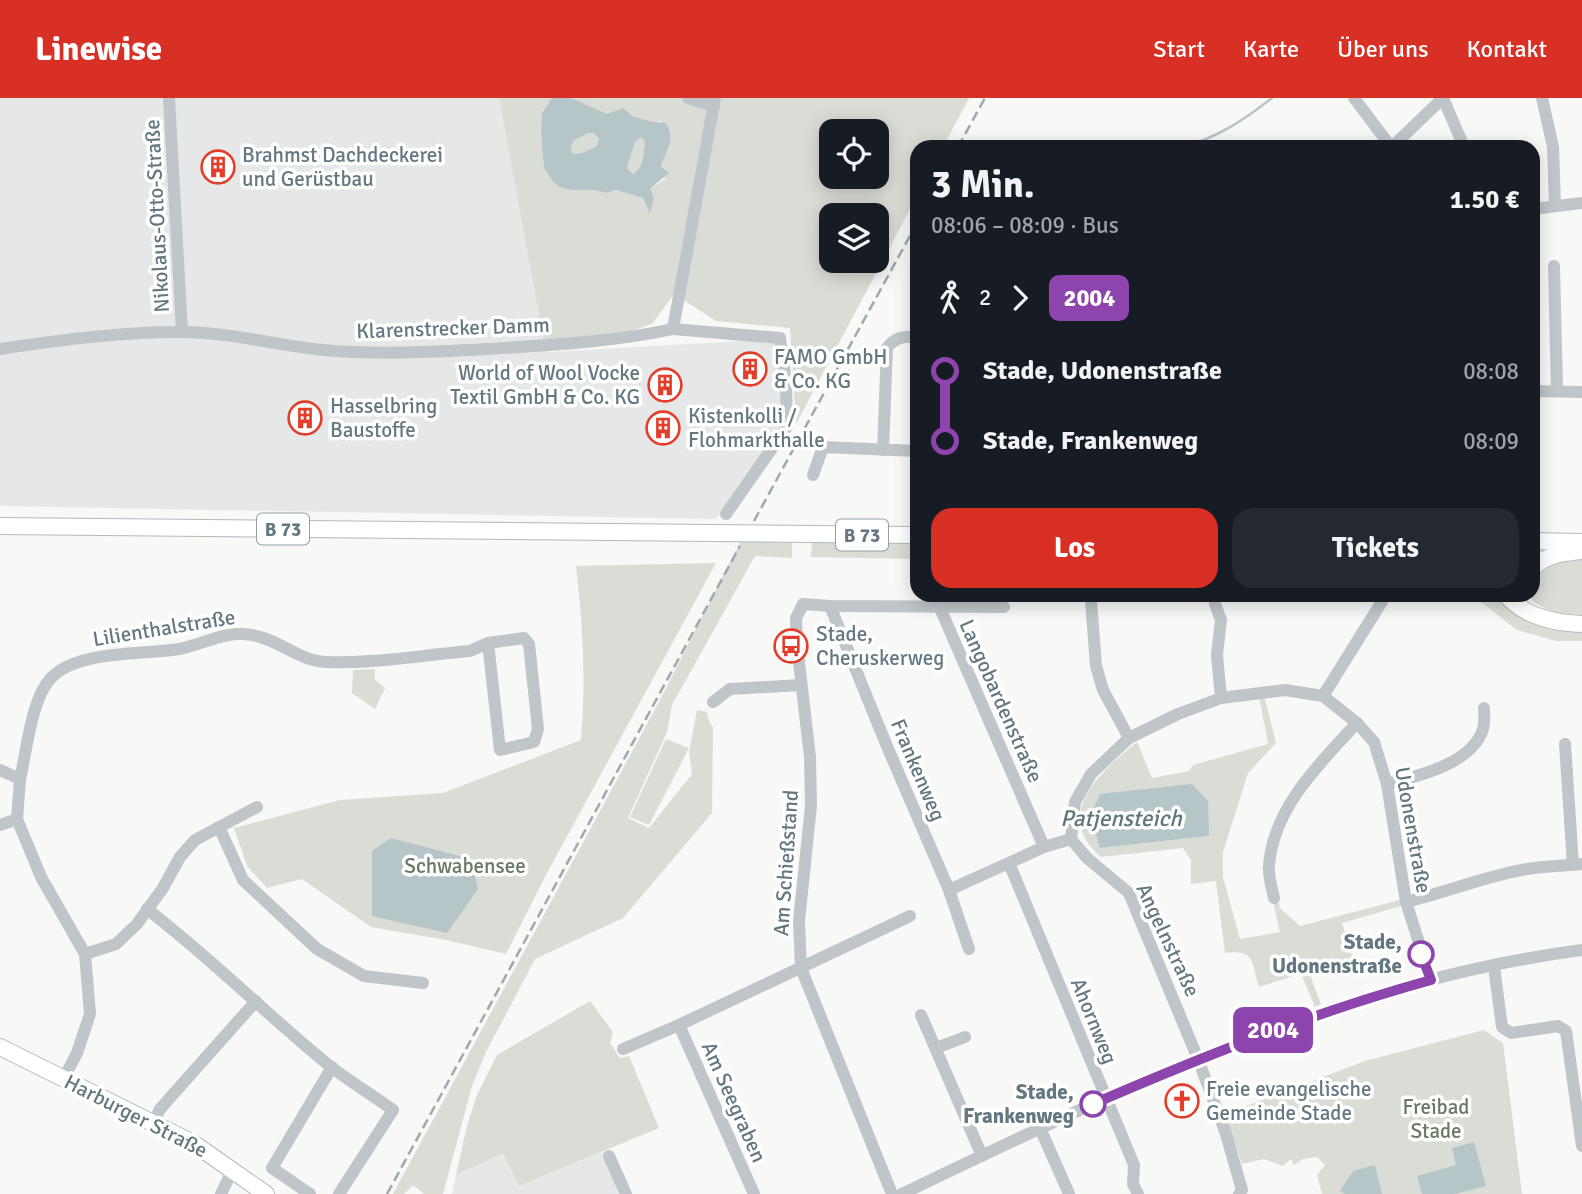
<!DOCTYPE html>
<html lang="de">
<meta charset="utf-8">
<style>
:root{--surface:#171b24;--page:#242831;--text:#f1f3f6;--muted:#9ea1a6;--accent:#d93025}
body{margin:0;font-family:Signika,sans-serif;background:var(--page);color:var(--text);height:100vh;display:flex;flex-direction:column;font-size:26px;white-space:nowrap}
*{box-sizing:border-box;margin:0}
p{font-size:23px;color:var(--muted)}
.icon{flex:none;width:38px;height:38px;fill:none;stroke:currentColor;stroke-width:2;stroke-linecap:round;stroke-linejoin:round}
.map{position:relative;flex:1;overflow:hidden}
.side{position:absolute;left:910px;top:42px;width:630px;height:462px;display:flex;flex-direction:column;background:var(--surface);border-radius:21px;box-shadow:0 4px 18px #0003}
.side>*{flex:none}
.badge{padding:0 14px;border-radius:10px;font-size:24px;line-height:46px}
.controls{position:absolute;left:819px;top:21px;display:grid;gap:14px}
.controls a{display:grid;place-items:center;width:70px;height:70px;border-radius:14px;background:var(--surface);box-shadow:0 4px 18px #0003;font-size:35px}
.map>.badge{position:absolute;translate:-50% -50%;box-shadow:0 0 0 4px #fff}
.legs{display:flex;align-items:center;gap:10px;height:77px;padding:0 21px;font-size:23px}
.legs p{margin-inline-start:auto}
.overview{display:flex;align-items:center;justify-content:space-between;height:119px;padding:0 21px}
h1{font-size:38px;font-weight:700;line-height:52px}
.action{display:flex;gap:14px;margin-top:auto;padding:14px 21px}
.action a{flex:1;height:80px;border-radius:21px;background:var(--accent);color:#fff;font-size:28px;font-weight:700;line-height:80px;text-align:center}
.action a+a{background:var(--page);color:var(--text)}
ul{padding:0 21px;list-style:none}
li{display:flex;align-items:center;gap:24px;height:70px;font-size:26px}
li i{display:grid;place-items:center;width:10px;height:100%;margin:0 9px;background:currentColor}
li i::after{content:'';width:18px;height:18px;margin:-9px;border:5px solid;border-radius:50%;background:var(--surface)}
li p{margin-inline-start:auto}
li:first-child i{background:linear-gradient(#0000 50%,currentColor 0)}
li:last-child i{background:linear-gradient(currentColor 50%,#0000 0)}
header{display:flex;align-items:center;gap:42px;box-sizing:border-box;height:98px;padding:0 35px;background:var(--accent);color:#fff}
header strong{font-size:33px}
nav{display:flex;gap:38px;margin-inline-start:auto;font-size:24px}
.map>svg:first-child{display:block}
.built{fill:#e6e8e7}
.green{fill:#d9ddd5;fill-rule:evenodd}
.water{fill:#b6c5c7;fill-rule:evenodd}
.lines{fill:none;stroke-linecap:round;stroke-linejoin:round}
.stream{stroke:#b6c5c7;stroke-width:2.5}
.major-casing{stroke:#b3b9bc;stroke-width:18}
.minor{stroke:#bfc5c8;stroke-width:12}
.major{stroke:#fff;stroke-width:16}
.rail{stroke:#9ea8ad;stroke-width:2.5;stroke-dasharray:10 5;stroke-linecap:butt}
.line-1-casing{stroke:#fff;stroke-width:16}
.line-1{stroke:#8e44ad;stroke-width:10}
.stop-1-dot{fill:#fff;stroke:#8e44ad;stroke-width:3.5}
.labels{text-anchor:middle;stroke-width:7;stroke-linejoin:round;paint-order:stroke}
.shield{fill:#fff;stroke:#92a0a7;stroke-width:2}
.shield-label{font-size:19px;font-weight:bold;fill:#637881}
.poi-label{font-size:21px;fill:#637881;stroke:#fff;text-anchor:start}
.street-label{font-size:21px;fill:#637881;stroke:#fff}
.park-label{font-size:21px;fill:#697962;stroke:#fff}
.stop-label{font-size:21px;font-weight:bold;fill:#637881;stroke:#fff;text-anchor:end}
.water-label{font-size:23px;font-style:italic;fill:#5e777b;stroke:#fff}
</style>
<header>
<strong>Linewise</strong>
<nav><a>Start</a><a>Karte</a><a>Über uns</a><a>Kontakt</a></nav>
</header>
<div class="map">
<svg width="1582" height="1096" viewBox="0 0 1582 1096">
<rect width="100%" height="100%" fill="#f8f8f6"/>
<g class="built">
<path d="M0,0h499l45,245 4,9 227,-13 9,86 -68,94 -716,-13z"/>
<path d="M503,1054l16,34 83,-34 19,42h-169l4,-19z"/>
</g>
<g class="green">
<path d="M499,0h53l-10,15 -1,19 3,36 8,12 20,10h22l12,3 10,-3 27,8 7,-9 15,-10 -4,-12c6,-22 16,-25 0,-46 -10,2 -26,-3 -34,-10l-20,4 -36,-17h398l-26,49h-26v49l-121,228 -6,-96 -74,-7 -42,-27 -22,30 -34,11 -74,8zM831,33h46v46h-46zM831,117h46v46h-46z"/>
<path d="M588,35h5l6,5 -4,8 -13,7 -9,1 -2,-4 2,-9z"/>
<path d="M641,39l4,5c-2,13 -1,24 -12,32l-6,-6 8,-26z"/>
<path d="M741,442l51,2v16l-37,-2 -83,149 -5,27 -39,86 21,10 43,-54 -3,-22 8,-42 10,2 1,7 5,9 -1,85 -89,105 -88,41 -49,93 -14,34 -29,108h-19l-11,-9 -9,9h-11l267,-494z"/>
<path d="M812,443l105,1v17l-106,-2z"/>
<path d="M1582,456v61l-28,-1 -22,-13c-5,-40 16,-39 50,-47z"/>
<path d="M716,465l-170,312 -40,79 -60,-14 -75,-13 -69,-48 -35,9 -20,-22 -13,-38 106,-28 103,-7 138,-53c5,-61 2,-113 -5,-174z"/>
<path d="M1472,497h28l82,34v12h-26l-39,-11z"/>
<path d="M375,571v11l10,8 -10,21 -23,-16 1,-23z"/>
<path d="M1264,597l12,48 -28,30 -25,79v25l17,62 40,-7 -7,-31 4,-2 4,10 19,17 100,-26 1,6 -59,17 11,36 -40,13 -2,6 10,26 -6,3 -13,-31 -5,-1 -38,12c-8,-25 -3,-38 -34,-34l-9,-72 -25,3v-24l-8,-12 -82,9c-50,-42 0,-86 36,-115l15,36 37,-7 4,-6 75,-21 -9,-48zM1191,686l18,52 -109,12z"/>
<path d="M666,641l23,9 -40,77 -19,-8z"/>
<path d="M590,903l23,31 -3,11 10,15 9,-2 30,72 -140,58 -16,-33 -47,22 11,-49 10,-31 20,-40z"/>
<path d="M1484,932l19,13 19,151h-200l-5,-19 8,-10 -8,-8 -14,2 -9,6 -3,-6 -8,7 -19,-7 -22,5 -17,-50 140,-53z"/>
</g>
<g class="water">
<path d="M552,0h19l36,16 16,-6 10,8 16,5 17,2c10,19 0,26 -5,44l8,6 -19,16 4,9 -4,15 -7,-15 -27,-8 -10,3 -12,-3h-22l-13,-3 -7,-7 -8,-12 -3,-36 1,-19zM588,35h5l6,5 -3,8 -14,7 -9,1 -2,-4 2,-9zM641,39l4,5c-2,12 -1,25 -12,32l-6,-6 8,-26z"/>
<path d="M1192,686l16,17 1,35 -109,12 -9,-33 9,-21z"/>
<path d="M391,740l80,21 7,30 -31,44 -75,-17v-65z"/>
<path d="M1474,1044l12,44 -31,8h-33l-5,-18 39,-11 -4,-17z"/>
<path d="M1375,1067l7,29h-37l-5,-3 13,-20z"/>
</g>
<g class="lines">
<path class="stream" d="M1182,49c35,-9 62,-27 90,-49"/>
<defs>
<g id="major">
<path d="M0,428l917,9"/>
<path d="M1533,443l49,1"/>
<path d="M1533,470c13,-14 31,-15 49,-17"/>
<path d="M1506,497c19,22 48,28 76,29"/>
<path d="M0,949l193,96 73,51"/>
</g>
</defs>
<use href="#major" class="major-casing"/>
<g class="minor">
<path d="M169,0l13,234"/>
<path d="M688,0l26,8"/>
<path d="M1354,0l37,49"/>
<path d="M1443,0l21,49"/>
<path d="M1542,0l11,49 2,59"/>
<path d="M1392,49l51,-49"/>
<path d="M1533,111l49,-6"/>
<path d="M1554,168l3,125"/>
<path d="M673,231l107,9 6,44 1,45 -61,87"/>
<path d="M0,251c60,-9 120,-17 180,-17 48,0 96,13 143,18 55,5 110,2 165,-1 62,-4 125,-7 185,-20l42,-231"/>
<path d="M1533,293l49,1"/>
<path d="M883,352l4,-102c8,-11 17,-12 30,-11"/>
<path d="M813,377l10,-28 94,4"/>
<path d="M1091,503l5,65 7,24 26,48"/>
<path d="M1215,506l6,16 -4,35 4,43"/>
<path d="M830,508l56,138 63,146 20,59"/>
<path d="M940,510l104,239"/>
<path d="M1323,598l63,-101"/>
<path d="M713,604l17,-13 71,-4"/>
<path d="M1565,646l8,121"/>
<path d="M0,672l20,9 -3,40 24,58 44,77 5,60 -13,39 -13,25"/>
<path d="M20,681c7,-29 11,-80 31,-101 26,-28 93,-23 128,-29 26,-5 46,-19 73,-14 26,4 47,26 74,27 48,2 97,-7 144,-11l18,-8 36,-5 5,6 9,85 -4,13 -34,8 -12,-107"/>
<path d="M1387,686c31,-8 85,-20 96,-55 2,-6 1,-15 1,-21"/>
<path d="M0,727l17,-6"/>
<path d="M219,729l24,53 74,69 47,27 59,7"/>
<path d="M1071,741l4,-37 16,-28 38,-36 49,-24 43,-16 64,-8 38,6 34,27 17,19 13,42 19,118 25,78"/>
<path d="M1071,741l16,19 42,35 69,166 28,75 16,56 -3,4"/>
<path d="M1009,765l125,302 -1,19 5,10"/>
<path d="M949,792l95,-43 27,-8"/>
<path d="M1274,800c-2,-10 -6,-22 -5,-32 4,-58 51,-103 88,-143"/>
<path d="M1406,804c41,-10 80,-26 121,-33 18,-3 37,-3 55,-5"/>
<path d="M147,811c64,49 121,107 184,158 20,15 41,28 62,43l-54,84"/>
<path d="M85,856l31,-10 21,-20 26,-36 17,-31 15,-17 62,-33"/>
<path d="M1494,869l8,60 9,6 47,-7 8,5 16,115"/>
<path d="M921,917l61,141"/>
<path d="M679,927l75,169"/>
<path d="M936,950l29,-11"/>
<path d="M623,951l56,-24 231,-109"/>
<path d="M154,1024l6,-13 96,-108"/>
<path d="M1040,1030l29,66"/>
<path d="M609,1058l17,38"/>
<path d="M221,1096l12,-25"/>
<path d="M310,1096l-38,-26 60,-101"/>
<path d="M892,1096l-91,-226 -2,-47 12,-115 -1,-49 -13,-112 -1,-27 7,-14 27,2 174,1"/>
<path d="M902,1096c217,-104 439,-213 680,-244"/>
</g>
<use href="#major" class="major"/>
<g class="rail">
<path d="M958,49l27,-49"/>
<path d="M754,423l163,-298"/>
<path d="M387,1096l353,-648"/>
</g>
</g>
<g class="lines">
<defs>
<path id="line-1" d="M1093,1006c111,-48 222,-92 338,-124l-10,-26"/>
</defs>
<use href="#line-1" class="line-1-casing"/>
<use href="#line-1" class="line-1"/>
</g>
<defs>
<symbol id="building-ring" viewBox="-11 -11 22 22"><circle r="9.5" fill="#fff" stroke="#e33e2b" stroke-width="1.5"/><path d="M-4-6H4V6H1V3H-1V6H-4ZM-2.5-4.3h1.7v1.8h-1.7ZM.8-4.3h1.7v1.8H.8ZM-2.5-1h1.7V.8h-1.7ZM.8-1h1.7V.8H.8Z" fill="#e33e2b"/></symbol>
<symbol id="bus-ring" viewBox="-11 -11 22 22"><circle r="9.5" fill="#fff" stroke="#e33e2b" stroke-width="1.5"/><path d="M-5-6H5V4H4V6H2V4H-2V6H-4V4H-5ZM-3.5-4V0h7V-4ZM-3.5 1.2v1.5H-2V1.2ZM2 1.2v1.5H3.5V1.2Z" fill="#e33e2b"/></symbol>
<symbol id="church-ring" viewBox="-11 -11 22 22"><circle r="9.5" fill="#fff" stroke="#e33e2b" stroke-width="1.5"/><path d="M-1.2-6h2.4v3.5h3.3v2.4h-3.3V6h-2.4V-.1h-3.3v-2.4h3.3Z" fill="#e33e2b"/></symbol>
</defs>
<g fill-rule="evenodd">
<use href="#building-ring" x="199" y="50" width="38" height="38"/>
<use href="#building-ring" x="731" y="252" width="38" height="38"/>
<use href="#building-ring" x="646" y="268" width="38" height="38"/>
<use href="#building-ring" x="286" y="301" width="38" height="38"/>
<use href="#building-ring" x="644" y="311" width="38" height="38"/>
<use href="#bus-ring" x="772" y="529" width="38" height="38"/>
<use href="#church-ring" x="1163" y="984" width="38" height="38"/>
</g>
<g class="stop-1-dot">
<circle cx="1421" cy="856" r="12"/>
<circle cx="1093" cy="1006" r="12"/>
</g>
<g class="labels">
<g class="shield">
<rect x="257" y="415.5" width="52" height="31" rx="5"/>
<rect x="836" y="421.5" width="52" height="31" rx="5"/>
</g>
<g class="shield-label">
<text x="283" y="438">B 73</text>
<text x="862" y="444">B 73</text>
</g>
<g class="poi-label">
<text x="242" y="64">Brahmst Dachdeckerei<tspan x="242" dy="24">und Gerüstbau</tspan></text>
<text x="774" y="266">FAMO GmbH<tspan x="774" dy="24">&amp; Co. KG</tspan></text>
<text x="640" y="282" text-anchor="end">World of Wool Vocke<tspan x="640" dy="24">Textil GmbH &amp; Co. KG</tspan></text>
<text x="330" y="315">Hasselbring<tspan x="330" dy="24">Baustoffe</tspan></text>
<text x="688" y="325">Kistenkolli /<tspan x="688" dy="24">Flohmarkthalle</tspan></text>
<text x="816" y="543">Stade,<tspan x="816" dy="24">Cheruskerweg</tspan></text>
<text x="1206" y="998">Freie evangelische<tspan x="1206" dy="24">Gemeinde Stade</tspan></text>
</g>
<g class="street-label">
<text transform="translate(157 118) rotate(-93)" y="7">Nikolaus-Otto-Straße</text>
<text transform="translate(453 230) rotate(-2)" y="7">Klarenstrecker Damm</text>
<text transform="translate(164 530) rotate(-9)" y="7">Lilienthalstraße</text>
<text transform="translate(1001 603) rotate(66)" y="7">Langobardenstraße</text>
<text transform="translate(918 672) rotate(67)" y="7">Frankenweg</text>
<text transform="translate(1413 732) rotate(80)" y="7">Udonenstraße</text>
<text transform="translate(786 765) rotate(-86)" y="7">Am Schießstand</text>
<text transform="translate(1168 842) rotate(65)" y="7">Angelnstraße</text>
<text transform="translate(1094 923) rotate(68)" y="7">Ahornweg</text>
<text transform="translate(734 1004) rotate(66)" y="7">Am Seegraben</text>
<text transform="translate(136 1018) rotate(27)" y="7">Harburger Straße</text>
</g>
<g class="park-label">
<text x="465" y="775">Schwabensee</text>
<text x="1436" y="1016">Freibad<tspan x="1436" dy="24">Stade</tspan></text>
</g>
<g class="stop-label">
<text x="1402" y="851">Stade,<tspan x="1402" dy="24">Udonenstraße</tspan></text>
<text x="1074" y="1001">Stade,<tspan x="1074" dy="24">Frankenweg</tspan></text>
</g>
<g class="water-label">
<text x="1121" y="728">Patjensteich</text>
</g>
</g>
</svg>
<div class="controls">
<a><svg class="icon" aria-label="locate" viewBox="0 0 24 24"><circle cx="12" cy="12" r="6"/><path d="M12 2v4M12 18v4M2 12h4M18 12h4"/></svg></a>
<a><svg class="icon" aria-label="layers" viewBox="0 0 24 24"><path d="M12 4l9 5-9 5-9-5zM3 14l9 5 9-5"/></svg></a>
</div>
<b class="badge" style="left:1273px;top:932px;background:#8e44ad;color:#fff">2004</b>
<section class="side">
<div class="overview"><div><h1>3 Min.</h1><p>08:06 – 08:09 · Bus</p></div><b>1.50 €</b></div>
<div class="legs"><svg class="icon" aria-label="walk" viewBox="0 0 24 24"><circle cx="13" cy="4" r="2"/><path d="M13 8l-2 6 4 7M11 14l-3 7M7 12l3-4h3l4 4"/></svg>2<svg class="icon" aria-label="forward" viewBox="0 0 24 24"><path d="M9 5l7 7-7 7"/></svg><b class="badge" style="background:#8e44ad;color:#fff">2004</b></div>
<ul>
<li><i style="color:#8e44ad"></i><b>Stade, Udonenstraße</b><p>08:08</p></li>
<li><i style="color:#8e44ad"></i><b>Stade, Frankenweg</b><p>08:09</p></li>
</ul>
<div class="action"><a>Los</a><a>Tickets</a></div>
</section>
</div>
